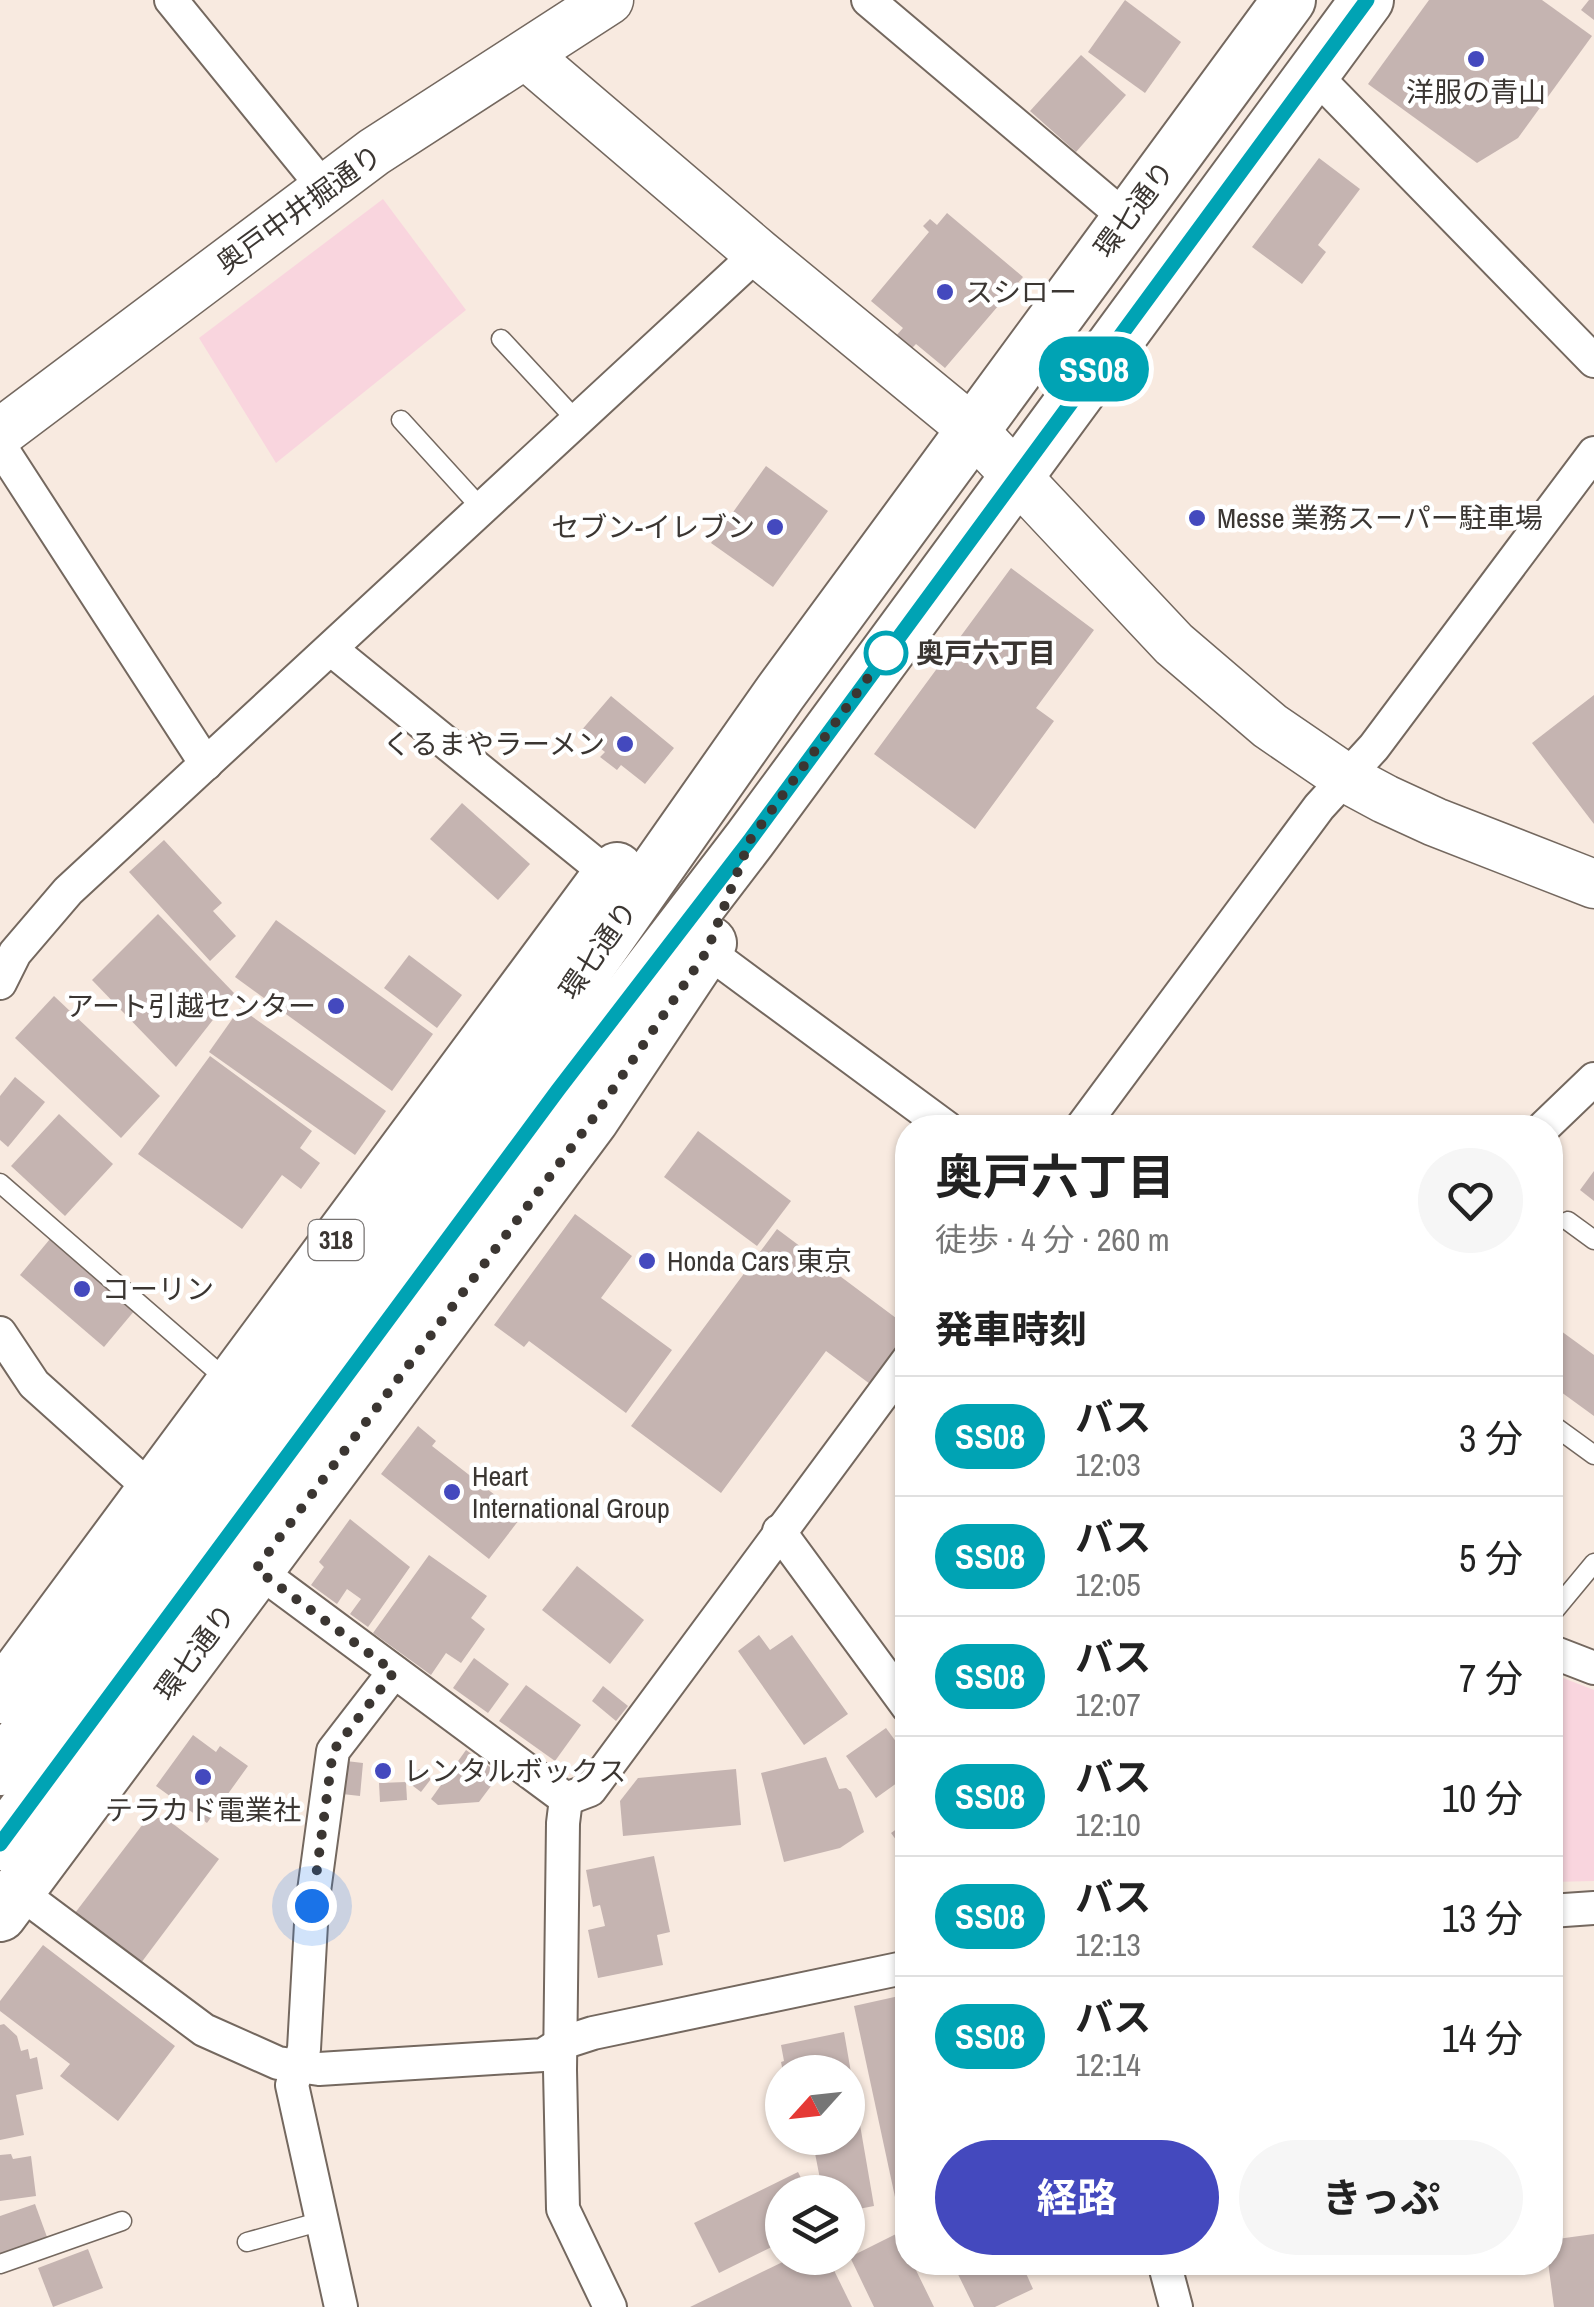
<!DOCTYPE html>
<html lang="ja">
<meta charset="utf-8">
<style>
:root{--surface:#fff;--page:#f6f6f6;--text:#222;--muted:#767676;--line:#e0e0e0;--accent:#4449be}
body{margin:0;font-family:"Archivo Narrow","Noto Sans JP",sans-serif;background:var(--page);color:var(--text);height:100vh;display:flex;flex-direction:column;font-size:38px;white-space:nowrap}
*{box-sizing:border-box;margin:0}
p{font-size:32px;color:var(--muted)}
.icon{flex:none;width:55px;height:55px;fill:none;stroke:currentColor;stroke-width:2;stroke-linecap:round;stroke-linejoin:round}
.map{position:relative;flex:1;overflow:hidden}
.side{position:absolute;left:895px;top:1115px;width:668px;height:1160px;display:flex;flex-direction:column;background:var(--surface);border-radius:40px;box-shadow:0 2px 8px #0004}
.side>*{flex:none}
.badge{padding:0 20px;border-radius:32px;font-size:35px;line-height:65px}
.needle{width:65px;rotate:243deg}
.tools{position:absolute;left:765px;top:2055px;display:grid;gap:20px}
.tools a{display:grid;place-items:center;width:100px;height:100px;border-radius:50%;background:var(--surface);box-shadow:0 2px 8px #0004;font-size:50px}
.you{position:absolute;width:50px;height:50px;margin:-25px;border:8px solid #fff;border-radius:50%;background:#1a73e8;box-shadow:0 0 0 15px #1a73e833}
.map>.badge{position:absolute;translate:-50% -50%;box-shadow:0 0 0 5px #fff}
h2{padding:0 40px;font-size:38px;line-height:90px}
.round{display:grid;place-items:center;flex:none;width:105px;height:105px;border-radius:52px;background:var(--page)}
.head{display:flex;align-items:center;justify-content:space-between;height:170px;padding:0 40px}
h1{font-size:48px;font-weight:700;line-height:75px}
.cta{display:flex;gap:20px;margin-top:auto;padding:20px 40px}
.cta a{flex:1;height:115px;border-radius:60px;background:var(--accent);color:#fff;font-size:40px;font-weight:700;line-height:115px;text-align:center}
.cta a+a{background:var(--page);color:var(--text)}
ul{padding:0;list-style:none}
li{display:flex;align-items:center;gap:30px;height:120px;padding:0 40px;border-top:2px solid var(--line)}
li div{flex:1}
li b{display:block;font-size:38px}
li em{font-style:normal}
li .badge{min-width:110px;font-weight:700;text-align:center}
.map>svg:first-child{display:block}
.green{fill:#f9d5de}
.building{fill:#c5b4b1}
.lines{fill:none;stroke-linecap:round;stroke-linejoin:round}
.lane-casing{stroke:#74685f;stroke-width:21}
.street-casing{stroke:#74685f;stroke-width:36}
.secondary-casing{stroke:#74685f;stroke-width:51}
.primary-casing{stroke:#74685f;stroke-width:56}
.lane{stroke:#fff;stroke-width:18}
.street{stroke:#fff;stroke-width:32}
.secondary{stroke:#fff;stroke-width:48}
.primary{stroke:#fff;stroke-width:52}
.line-casing{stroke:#fff;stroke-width:22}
.line{stroke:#00a3b4;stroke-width:15}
.walk{stroke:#3b3632;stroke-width:10;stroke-dasharray:0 18}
.poi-dot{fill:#4449be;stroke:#fff;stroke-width:4}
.stop-dot{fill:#fff;stroke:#00a3b4;stroke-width:5}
.labels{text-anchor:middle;stroke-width:9;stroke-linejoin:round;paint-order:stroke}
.shield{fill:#fff;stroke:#767270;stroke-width:2.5}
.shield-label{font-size:25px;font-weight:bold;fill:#3b3632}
.poi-label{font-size:28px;fill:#3b3632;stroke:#fff;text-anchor:start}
.street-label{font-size:28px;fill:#3b3632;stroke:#fff}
.stop-label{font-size:28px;font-weight:bold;fill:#3b3632;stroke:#fff;text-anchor:start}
</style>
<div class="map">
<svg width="1594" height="2307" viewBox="0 0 1594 2307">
<rect width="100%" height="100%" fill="#f8eae0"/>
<g class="green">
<path d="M383,199l83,111 -190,153 -77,-125z"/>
<path d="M1550,1673l44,17v191l-44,1z"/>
</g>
<g class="building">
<path d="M1125,0l56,42 -36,51 -57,-41z"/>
<path d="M1429,0h113l50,36 -74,102 -41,25 -109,-79z"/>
<path d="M1589,0h5v20l-13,-10z"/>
<path d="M1081,55l45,40 -50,57 -46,-41z"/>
<path d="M1319,158l41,31 -42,56 8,7 -24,32 -50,-37z"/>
<path d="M947,213l76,64 -78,91 -29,-24 -6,6 -15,-13 8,-9 -32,-27 58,-69 -6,-6 7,-7 7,6z"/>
<path d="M766,466l62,45 -55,76 -62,-44z"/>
<path d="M1011,568l83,62 -58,78 18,13 -79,108 -101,-75z"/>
<path d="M1594,695v129l-62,-81z"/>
<path d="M611,696l63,52 -29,36 -24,-19 -4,5 -17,-13 5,-5 -25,-20z"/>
<path d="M462,803l68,61 -32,36 -68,-61z"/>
<path d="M164,840l58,63 -9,8 23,25 -26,25 -81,-89z"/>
<path d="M158,914l76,79 -58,74 -84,-87z"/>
<path d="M276,920l157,114 -41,57 -157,-114z"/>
<path d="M409,955l53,40 -25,33 -53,-40z"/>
<path d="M54,996l106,100 -39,42 -106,-100z"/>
<path d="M240,1008l146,103 -31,44 -146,-103z"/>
<path d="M210,1056l102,75 -12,17 20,15 -19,26 -19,-14 -40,54 -104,-75z"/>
<path d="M15,1077l30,25 -37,45 -8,-7v-44z"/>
<path d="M59,1114l54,50 -48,52 -54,-50z"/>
<path d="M698,1131l93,70 -34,45 -93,-69z"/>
<path d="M1594,1171v30l-14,-11z"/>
<path d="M575,1214l57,42 -31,42 71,52 -46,63 -97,-72 -5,6 -30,-22z"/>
<path d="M777,1229l131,98v7l-38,50 -44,-33 -105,142 -90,-67z"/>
<path d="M50,1239l85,71 -31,37 -84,-72z"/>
<path d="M1550,1323l44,32v61l-44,-32z"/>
<path d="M418,1426l18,15 -4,5 90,70 -33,43 -108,-85z"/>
<path d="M350,1519l60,48 -42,60 -18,-13 11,-15 -14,-10 -10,15 -26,-19 13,-18 -5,-5z"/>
<path d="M429,1555l58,41 -16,22 14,11 -24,34 -15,-10 -15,22 -58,-42z"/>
<path d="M577,1566l67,54 -34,44 -68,-54z"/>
<path d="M759,1635l11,15 22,-15 56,79 -44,31 -66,-94z"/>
<path d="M474,1658l35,26 -21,29 -35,-25z"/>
<path d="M526,1685l55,40 -26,36 -56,-40z"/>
<path d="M603,1686l25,20 -12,15 -24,-20z"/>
<path d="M886,1728l22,30v17l-32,23 -30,-42z"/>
<path d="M193,1735l23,17 4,-6 28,20 -41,57 -51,-37z"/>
<path d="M466,1750l34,24 -21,28 -41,3 -7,-6z"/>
<path d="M826,1757l13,32 7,-1 5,4 13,40 -24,16 -56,14 -23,-89z"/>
<path d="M346,1761l17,2 -3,33 -18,-2z"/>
<path d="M419,1769l12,10 -10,13 -12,-9z"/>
<path d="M736,1769l5,56 -118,11 -3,-35 18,-23z"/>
<path d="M406,1782l1,18 -27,2 -1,-19z"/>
<path d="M164,1817l55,42 -78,104 -66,-50 71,-93z"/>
<path d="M908,1821v35l-17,-23z"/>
<path d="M654,1856l16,76 -13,3 6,30 -65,13 -10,-48 17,-4 -5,-21 -7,2 -7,-37z"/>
<path d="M43,1945l132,101 -57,75 -58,-45 10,-12 -70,-53v-10z"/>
<path d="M908,1994v215l-10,2 -44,-205z"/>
<path d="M4,2024l13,12 4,15 7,-2 2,10 7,-2 6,32 -27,6 8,40 -24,5v-115z"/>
<path d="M844,2032l30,174 -26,5v-19h-21l-1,-10 -5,2 -8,-41h3l-1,-5h33v-66h-65l-2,-10 3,-1 -3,-16z"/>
<path d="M11,2154l2,5 18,-3 5,40 -36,5v-46z"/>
<path d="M798,2172l10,20h-26v50l-63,31 -25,-50z"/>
<path d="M35,2204l12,33 -47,17v-38z"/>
<path d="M898,2233l10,20v9h4l22,45h-60l-24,-50z"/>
<path d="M1594,2234v73h-40l-6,-45 2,-22z"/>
<path d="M88,2249l15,39 -50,19 -15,-39z"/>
<path d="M791,2258h37l24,49h-162z"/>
<path d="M952,2262h69l12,27 -38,18h-21z"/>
</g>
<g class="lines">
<defs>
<g id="lane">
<path d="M501,339l76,82"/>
<path d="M401,420l82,90"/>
<path d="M0,1183l212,184"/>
<path d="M1568,1221l26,19"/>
<path d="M1550,1423l44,32"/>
<path d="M1550,1616l44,-53"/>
<path d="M247,2242l75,-21"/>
<path d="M0,2264l122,-43"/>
</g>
<g id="street">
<path d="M171,0l153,188"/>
<path d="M868,0l258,218"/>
<path d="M1313,73l281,288"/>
<path d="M0,446l206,318"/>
<path d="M332,650l277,225"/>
<path d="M707,951l240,177"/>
<path d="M0,983l15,-30 53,-62 690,-638"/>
<path d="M1081,1128l238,-321 55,-60 220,-294"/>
<path d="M1543,1128l51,-49"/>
<path d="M0,1333l34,51 117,105"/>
<path d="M779,1531l129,176"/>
<path d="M256,1569l310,230 24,-9 318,-430"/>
<path d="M1550,1651l44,17"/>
<path d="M566,1799l-3,24 -3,247 3,139 47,98"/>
<path d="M18,1891l186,139 74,33 41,6 224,-14 19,-12 31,-10 315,-66"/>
<path d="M1550,1911l44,-3"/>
<path d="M1164,2262l12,45"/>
<path d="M341,2307l-49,-222 12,-36 8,-143 21,-155 61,-79"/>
</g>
<g id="secondary">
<path d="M526,55l232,198 214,176 202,215 96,82 76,52 39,21 50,23 159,62"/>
<path d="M0,433l374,-281 235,-152"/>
</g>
<g id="primary">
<path d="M0,1697l609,-822 8,-6"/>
<path d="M0,1769l521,-707 259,-369 509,-693"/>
<path d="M0,1844l558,-754 192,-251 617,-839"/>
<path d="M0,1915l592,-795 118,-177"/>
</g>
</defs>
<use href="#lane" class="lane-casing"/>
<use href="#street" class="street-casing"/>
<use href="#secondary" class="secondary-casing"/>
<use href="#primary" class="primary-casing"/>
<use href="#lane" class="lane"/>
<use href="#street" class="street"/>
<use href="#secondary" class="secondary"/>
<use href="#primary" class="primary"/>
</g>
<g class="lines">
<defs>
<path id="line" d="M0,1844l558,-754 192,-250 617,-840"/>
</defs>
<use href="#line" class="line-casing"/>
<use href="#line" class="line"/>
<path class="walk" d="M312,1906l21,-155 61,-79 -138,-103 336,-449 115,-169 43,-111 136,-187"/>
</g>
<g class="poi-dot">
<circle cx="1476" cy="59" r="10"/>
<circle cx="945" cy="292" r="10"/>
<circle cx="1197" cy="518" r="10"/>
<circle cx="775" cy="527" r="10"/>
<circle cx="625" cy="744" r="10"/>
<circle cx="336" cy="1006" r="10"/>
<circle cx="647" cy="1261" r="10"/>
<circle cx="82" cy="1289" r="10"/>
<circle cx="452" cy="1492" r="10"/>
<circle cx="383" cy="1771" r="10"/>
<circle cx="203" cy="1777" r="10"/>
</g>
<circle class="stop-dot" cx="886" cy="653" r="20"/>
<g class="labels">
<rect class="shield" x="308.5" y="1220" width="55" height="40" rx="8"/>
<g class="shield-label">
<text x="336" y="1249">318</text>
</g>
<g class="poi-label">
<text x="1476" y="102" text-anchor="middle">洋服の青山</text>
<text x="965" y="302">スシロー</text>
<text x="1217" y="528">Messe 業務スーパー駐車場</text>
<text x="755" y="537" text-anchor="end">セブン-イレブン</text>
<text x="605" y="754" text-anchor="end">くるまやラーメン</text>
<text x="316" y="1016" text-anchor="end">アート引越センター</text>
<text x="667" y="1271">Honda Cars 東京</text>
<text x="102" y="1299">コーリン</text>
<text x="472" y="1486">Heart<tspan x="472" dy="32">International Group</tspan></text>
<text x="403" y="1781">レンタルボックス</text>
<text x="203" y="1820" text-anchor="middle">テラカド電業社</text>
</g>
<g class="street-label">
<text transform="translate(299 209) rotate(-36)" y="10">奥戸中井掘通り</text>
<text transform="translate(1134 209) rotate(-53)" y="10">環七通り</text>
<text transform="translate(598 950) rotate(-55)" y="10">環七通り</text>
<text transform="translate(195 1652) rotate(-53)" y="10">環七通り</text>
</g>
<g class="stop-label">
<text x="916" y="663">奥戸六丁目</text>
</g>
</g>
</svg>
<div class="tools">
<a><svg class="needle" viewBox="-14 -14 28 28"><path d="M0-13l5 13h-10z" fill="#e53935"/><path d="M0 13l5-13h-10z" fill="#767676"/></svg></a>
<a><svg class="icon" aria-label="layers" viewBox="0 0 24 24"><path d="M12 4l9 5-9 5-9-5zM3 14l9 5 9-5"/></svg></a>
</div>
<div class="you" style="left:312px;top:1906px"></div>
<b class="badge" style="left:1094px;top:369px;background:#00a3b4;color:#fff">SS08</b>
<section class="side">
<div class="head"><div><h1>奥戸六丁目</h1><p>徒歩 · 4 分 · 260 m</p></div><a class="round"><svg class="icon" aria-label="heart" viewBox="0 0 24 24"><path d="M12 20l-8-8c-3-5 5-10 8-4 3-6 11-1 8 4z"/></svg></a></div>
<h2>発車時刻</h2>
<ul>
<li><span class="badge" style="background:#00a3b4;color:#fff">SS08</span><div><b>バス</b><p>12:03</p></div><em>3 分</em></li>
<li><span class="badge" style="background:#00a3b4;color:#fff">SS08</span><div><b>バス</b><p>12:05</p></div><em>5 分</em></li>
<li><span class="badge" style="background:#00a3b4;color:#fff">SS08</span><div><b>バス</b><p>12:07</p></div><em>7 分</em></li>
<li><span class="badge" style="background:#00a3b4;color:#fff">SS08</span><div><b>バス</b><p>12:10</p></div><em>10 分</em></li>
<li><span class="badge" style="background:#00a3b4;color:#fff">SS08</span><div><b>バス</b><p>12:13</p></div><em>13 分</em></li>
<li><span class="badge" style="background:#00a3b4;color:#fff">SS08</span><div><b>バス</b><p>12:14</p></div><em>14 分</em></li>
</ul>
<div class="cta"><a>経路</a><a>きっぷ</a></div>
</section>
</div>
